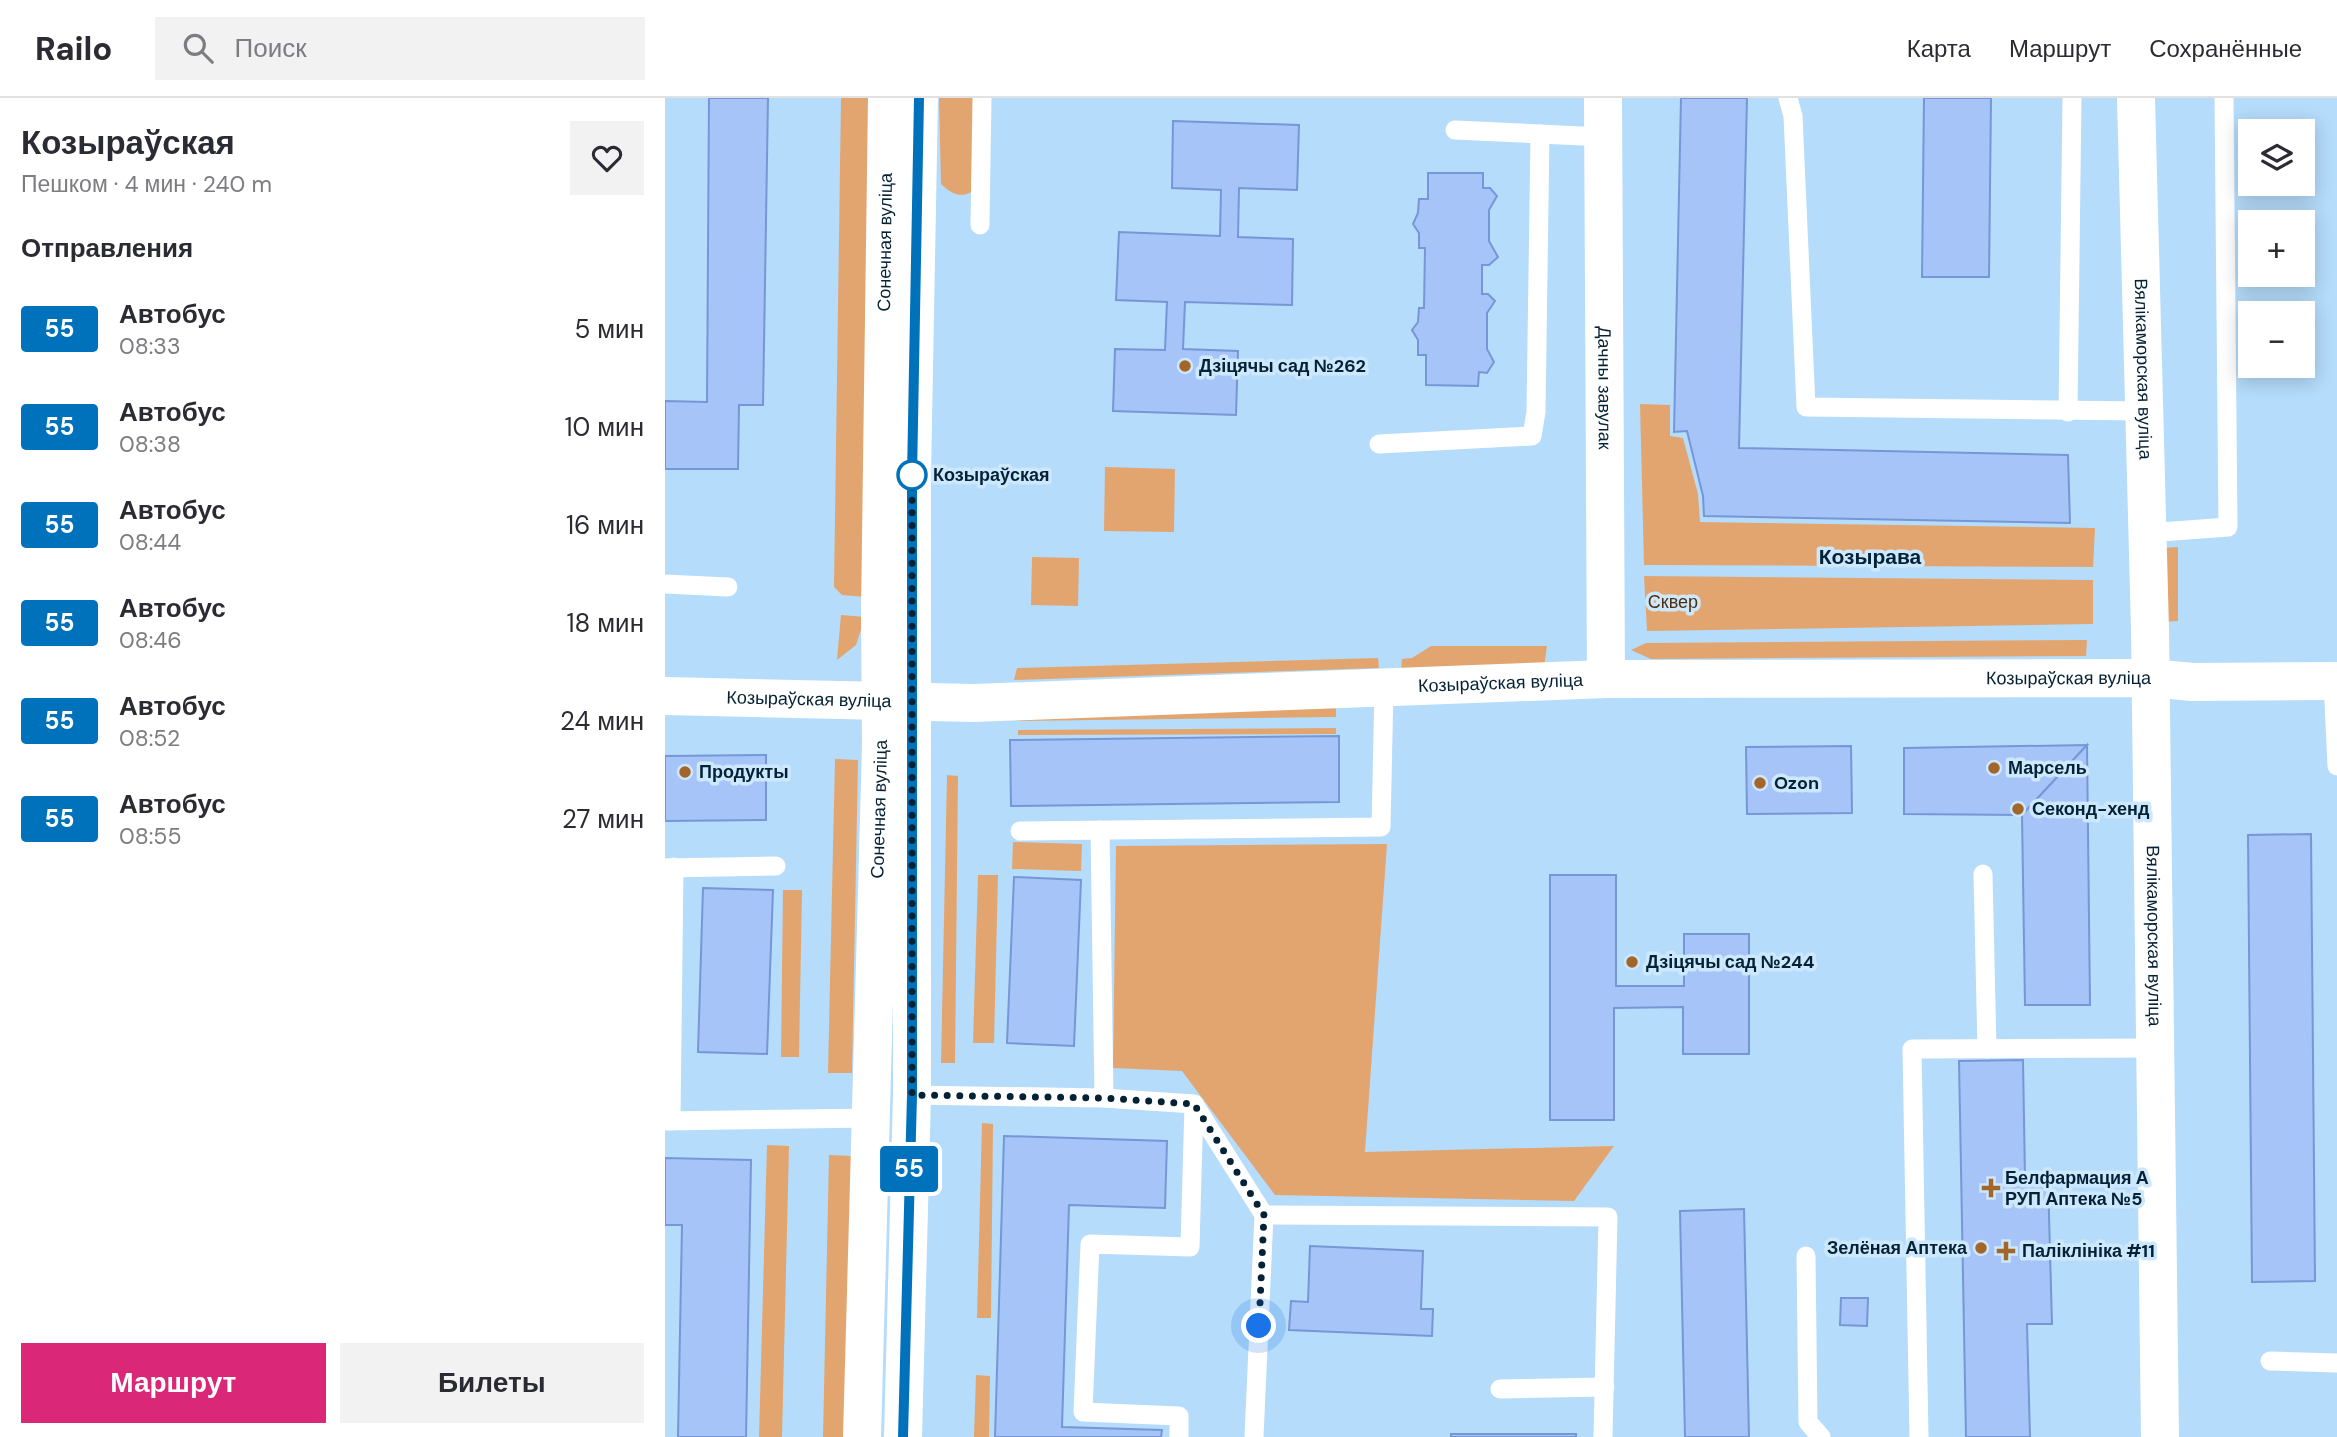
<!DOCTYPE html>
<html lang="ru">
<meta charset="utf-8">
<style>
:root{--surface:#fff;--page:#f2f2f3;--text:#2b2b33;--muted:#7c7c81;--line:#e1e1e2;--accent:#db2777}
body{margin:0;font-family:"DM Sans",sans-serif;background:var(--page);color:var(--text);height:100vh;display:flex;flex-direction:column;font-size:26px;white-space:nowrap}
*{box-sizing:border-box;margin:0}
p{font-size:23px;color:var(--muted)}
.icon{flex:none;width:38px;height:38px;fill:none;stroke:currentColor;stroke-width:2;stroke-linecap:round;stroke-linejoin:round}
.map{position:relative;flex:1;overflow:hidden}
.side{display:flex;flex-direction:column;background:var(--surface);width:665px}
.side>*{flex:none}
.badge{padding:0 14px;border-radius:5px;font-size:24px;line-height:46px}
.tools{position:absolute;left:1573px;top:21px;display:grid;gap:14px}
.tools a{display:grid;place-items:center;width:77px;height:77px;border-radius:0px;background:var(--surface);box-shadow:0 4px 18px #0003;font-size:35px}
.you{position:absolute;width:35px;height:35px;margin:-18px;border:5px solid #fff;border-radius:50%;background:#1a73e8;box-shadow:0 0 0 10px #1a73e833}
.map>.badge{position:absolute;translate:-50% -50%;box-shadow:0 0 0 4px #fff}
h2{padding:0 21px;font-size:26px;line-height:63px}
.round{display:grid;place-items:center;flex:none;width:74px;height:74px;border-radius:0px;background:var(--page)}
.overview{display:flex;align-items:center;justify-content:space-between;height:119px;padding:0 21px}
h1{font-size:33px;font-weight:600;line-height:52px}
.action{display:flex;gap:14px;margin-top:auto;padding:14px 21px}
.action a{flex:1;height:80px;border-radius:0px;background:var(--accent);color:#fff;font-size:28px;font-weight:600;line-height:80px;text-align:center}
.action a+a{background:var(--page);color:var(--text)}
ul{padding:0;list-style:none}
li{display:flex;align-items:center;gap:21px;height:98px;padding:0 21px}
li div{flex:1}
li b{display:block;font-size:26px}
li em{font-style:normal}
li .badge{min-width:77px;font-weight:700;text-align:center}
header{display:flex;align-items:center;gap:42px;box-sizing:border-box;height:98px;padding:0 35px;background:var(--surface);border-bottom:2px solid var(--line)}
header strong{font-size:33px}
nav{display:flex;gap:38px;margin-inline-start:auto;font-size:24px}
.search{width:490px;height:63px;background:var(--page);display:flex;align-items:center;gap:18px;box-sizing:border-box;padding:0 24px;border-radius:0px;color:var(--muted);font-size:26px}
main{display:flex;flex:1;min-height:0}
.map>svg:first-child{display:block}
.green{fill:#e2a56f}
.building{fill:#a7c4f9;stroke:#7597d5;stroke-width:2}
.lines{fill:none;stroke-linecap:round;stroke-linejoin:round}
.lane{stroke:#fff;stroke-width:19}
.street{stroke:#fff;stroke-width:38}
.line-casing{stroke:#fff;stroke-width:16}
.line{stroke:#0072bc;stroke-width:10}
.walk{stroke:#052235;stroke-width:7;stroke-dasharray:0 12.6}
.poi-dot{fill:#a3662a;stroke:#cde8fd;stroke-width:2.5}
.stop-dot{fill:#fff;stroke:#0072bc;stroke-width:3.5}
.labels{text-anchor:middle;stroke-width:7;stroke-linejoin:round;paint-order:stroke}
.street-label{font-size:18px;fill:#052235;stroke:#cde8fd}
.poi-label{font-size:18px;font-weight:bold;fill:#052235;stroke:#cde8fd;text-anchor:start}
.stop-label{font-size:18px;font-weight:bold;fill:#052235;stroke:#cde8fd;text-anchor:start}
.park-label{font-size:18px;fill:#502f0e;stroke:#cde8fd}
.quarter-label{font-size:21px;font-weight:bold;fill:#052235;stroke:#cde8fd}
</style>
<header>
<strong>Railo</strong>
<div class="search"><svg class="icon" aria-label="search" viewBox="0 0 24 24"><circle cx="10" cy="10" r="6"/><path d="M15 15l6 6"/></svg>Поиск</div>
<nav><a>Карта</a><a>Маршрут</a><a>Сохранённые</a></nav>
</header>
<main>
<section class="side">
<div class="overview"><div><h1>Козыраўская</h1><p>Пешком · 4 мин · 240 m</p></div><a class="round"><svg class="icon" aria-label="heart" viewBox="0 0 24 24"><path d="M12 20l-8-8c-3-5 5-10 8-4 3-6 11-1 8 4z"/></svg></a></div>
<h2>Отправления</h2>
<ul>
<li><span class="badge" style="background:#0072bc;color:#fff">55</span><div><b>Автобус</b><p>08:33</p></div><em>5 мин</em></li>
<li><span class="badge" style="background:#0072bc;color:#fff">55</span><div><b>Автобус</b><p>08:38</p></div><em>10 мин</em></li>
<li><span class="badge" style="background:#0072bc;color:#fff">55</span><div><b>Автобус</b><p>08:44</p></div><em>16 мин</em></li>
<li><span class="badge" style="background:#0072bc;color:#fff">55</span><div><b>Автобус</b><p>08:46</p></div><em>18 мин</em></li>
<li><span class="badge" style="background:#0072bc;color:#fff">55</span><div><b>Автобус</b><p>08:52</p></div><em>24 мин</em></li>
<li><span class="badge" style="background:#0072bc;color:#fff">55</span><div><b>Автобус</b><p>08:55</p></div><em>27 мин</em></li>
</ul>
<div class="action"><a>Маршрут</a><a>Билеты</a></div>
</section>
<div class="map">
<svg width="1672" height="1339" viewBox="0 0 1672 1339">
<rect width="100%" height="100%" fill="#b5dcfb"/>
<g class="green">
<path d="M176,0h30l-6,499 -23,-2 -8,-8z"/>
<path d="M274,0h37l-5,94c-11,7 -22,0 -30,-8z"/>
<path d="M975,306l30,1v31l13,2 15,56 2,28 395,6 -2,39 -449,-2z"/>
<path d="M440,369l70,2 -1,63 -70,-1z"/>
<path d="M1513,449v74l-16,1v-74z"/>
<path d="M367,459l47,1 -1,48 -47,-1z"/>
<path d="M979,478l449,4v44l-446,7z"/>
<path d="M176,517l24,2 -9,28 -19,15z"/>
<path d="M1422,542l-1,16 -435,3 -20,-9 15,-7z"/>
<path d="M766,548h116l-3,21 -143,3 1,-11 10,-1z"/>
<path d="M713,560l1,10 -365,12 3,-12z"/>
<path d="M671,603v16l-319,4v-16z"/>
<path d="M671,630v6l-318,1v-5z"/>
<path d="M170,661l23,1 -6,313h-24z"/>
<path d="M282,677l11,1 -3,287h-14z"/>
<path d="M348,744l69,2 -1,27 -69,-2z"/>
<path d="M722,746l-22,308 249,-6 -40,55 -299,-6 -93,-124 -69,-3 3,-222z"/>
<path d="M313,777h20l-4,168h-21z"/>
<path d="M118,792h19l-3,167h-18z"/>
<path d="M317,1025l11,1 -2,194h-14z"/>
<path d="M102,1047l22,1 -7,291h-23z"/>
<path d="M164,1057l23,1 -6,281h-23z"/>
<path d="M311,1277l14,1 -1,61h-15z"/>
</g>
<g class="building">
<path d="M44,0h59l-5,307h-24l-1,64h-73v-68l42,1z"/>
<path d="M1016,0h66l-8,350 329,7 2,68 -366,-7 -1,-20 -16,-65 -13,1z"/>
<path d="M1259,0h67l-2,179h-67z"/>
<path d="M508,23l126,4 -2,65 -58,-2 -1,49 55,2 -1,66 -107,-3 -2,47 55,2 -2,64 -123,-4 2,-62 50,1 2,-48 -51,-2 3,-68 101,4 1,-46 -49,-2z"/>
<path d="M763,75h55v15h7l7,8 -8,14v31l9,16 -9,8h-7v29h6l7,7 -8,12v36l7,13 -7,11 -8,-1 -1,14 -52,-1v-30h-8v-15l-6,-10 6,-8 1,-14h5l1,-60h-6v-15l-6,-9 5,-11 1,-14h9z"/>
<path d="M674,638v66l-328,4 -1,-66z"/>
<path d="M1422,647l-65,70 -118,-1v-66z"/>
<path d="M1422,647l3,260h-65l-3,-190z"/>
<path d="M1186,648l1,67 -105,1 -1,-67z"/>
<path d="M101,657v65l-101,1v-65z"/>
<path d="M1646,736l4,447 -63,1 -4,-447z"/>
<path d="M885,777h66v111h68v-52h65v120h-66v-47l-69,1v112h-64z"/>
<path d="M349,779l67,3 -7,166 -67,-3z"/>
<path d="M38,790l70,2 -6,164 -69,-2z"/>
<path d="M1358,962l2,119h23l4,145h-25l3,113h-64l-7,-376z"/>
<path d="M339,1038l163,5 -2,67 -96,-3 -7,222 100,3 -1,7h-166z"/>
<path d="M0,1060l86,2 -5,277h-68l4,-212h-17z"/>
<path d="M1079,1111l5,228h-64l-5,-226z"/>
<path d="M645,1148l113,5 -2,58h12l-1,27 -143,-6 2,-29 17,1z"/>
<path d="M1176,1200h27l-1,28 -27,-1z"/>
<rect x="786" y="1336" width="125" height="3"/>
</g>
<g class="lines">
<g class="lane">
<path d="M1123,0l5,18 13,291 337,4"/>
<path d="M790,32l148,7"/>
<path d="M315,127l2,-127"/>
<path d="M1403,314l4,-314"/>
<path d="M714,346l153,-8 4,-24 4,-278"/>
<path d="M1482,435l81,-6 -4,-429"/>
<path d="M0,486l63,3"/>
<path d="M1668,583l4,85"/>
<path d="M435,732l4,268"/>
<path d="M355,733l361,-4 3,-138"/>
<path d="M0,770l111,-2"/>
<path d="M1318,776l4,175"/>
<path d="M247,997l192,3 90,6 -4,143 -100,-3 -7,168 96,4v21"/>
<path d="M529,1006l70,111 344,2 -5,220"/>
<path d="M0,1023l207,-3"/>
<path d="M6,1023l3,-254"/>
<path d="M1141,1158l2,166 13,15"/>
<path d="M1605,1263l67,2"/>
<path d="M835,1291l105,-2"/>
<path d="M589,1339l10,-222"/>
<path d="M1254,1339l-7,-388 243,-1"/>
</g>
<g class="street">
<path id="s1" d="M938,0l3,581"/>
<path id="s2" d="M1471,0l14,532 10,807"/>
<path id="s3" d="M0,598l309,7 632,-24 544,-1 43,4 144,-1"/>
<path id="s4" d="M197,1339l19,-692 -1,-134 7,-513"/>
<path d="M238,1339l9,-342v-619l7,-378"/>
</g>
</g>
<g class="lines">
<defs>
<path id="line" d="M238,1339l9,-342v-619l7,-378"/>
</defs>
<use href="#line" class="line-casing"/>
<use href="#line" class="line"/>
<path class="walk" d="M247,377v620l192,3 90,6 70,111 -5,111"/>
</g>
<g class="poi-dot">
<circle cx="520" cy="268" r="7"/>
<circle cx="1329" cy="670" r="7"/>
<circle cx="20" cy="674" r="7"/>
<circle cx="1095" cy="685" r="7"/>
<circle cx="1353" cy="711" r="7"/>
<circle cx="967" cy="864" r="7"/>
<path d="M1322.5 1079.5h7v7h7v7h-7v7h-7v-7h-7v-7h7z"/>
<circle cx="1316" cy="1150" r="7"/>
<path d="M1337.5 1142.5h7v7h7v7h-7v7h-7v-7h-7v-7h7z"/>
</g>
<circle class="stop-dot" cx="247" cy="377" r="14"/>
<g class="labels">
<g class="street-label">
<text dy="6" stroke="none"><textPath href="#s4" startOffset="1195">Сонечная вуліца</textPath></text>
<text dy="6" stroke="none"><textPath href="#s2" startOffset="271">Вялікаморская вуліца</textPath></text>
<text dy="6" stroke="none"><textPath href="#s1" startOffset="290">Дачны завулак</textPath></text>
<text dy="6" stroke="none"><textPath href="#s3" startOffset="1404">Козыраўская вуліца</textPath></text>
<text dy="6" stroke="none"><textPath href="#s3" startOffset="836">Козыраўская вуліца</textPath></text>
<text dy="6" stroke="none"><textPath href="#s3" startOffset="144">Козыраўская вуліца</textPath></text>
<text dy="6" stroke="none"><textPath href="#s4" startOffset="628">Сонечная вуліца</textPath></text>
<text dy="6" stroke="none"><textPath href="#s2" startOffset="838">Вялікаморская вуліца</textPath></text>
</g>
<g class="poi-label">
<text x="534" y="274">Дзіцячы сад №262</text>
<text x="1343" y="676">Марсель</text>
<text x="34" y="680">Продукты</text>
<text x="1109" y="691">Ozon</text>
<text x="1367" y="717">Секонд-хенд</text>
<text x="981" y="870">Дзіцячы сад №244</text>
<text x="1340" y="1086">Белфармация А<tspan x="1340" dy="21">РУП Аптека №5</tspan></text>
<text x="1302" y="1156" text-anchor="end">Зелёная Аптека</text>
<text x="1357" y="1159">Паліклініка #11</text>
</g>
<g class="stop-label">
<text x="268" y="383">Козыраўская</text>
</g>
<g class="park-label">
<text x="1008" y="510">Сквер</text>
</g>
<g class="quarter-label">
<text x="1205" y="466">Козырава</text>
</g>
</g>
</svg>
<div class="tools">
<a><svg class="icon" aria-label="layers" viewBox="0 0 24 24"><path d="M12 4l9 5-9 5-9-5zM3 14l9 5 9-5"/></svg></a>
<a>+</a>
<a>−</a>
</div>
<div class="you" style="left:594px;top:1228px"></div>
<b class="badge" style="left:244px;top:1071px;background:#0072bc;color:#fff">55</b>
</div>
</main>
